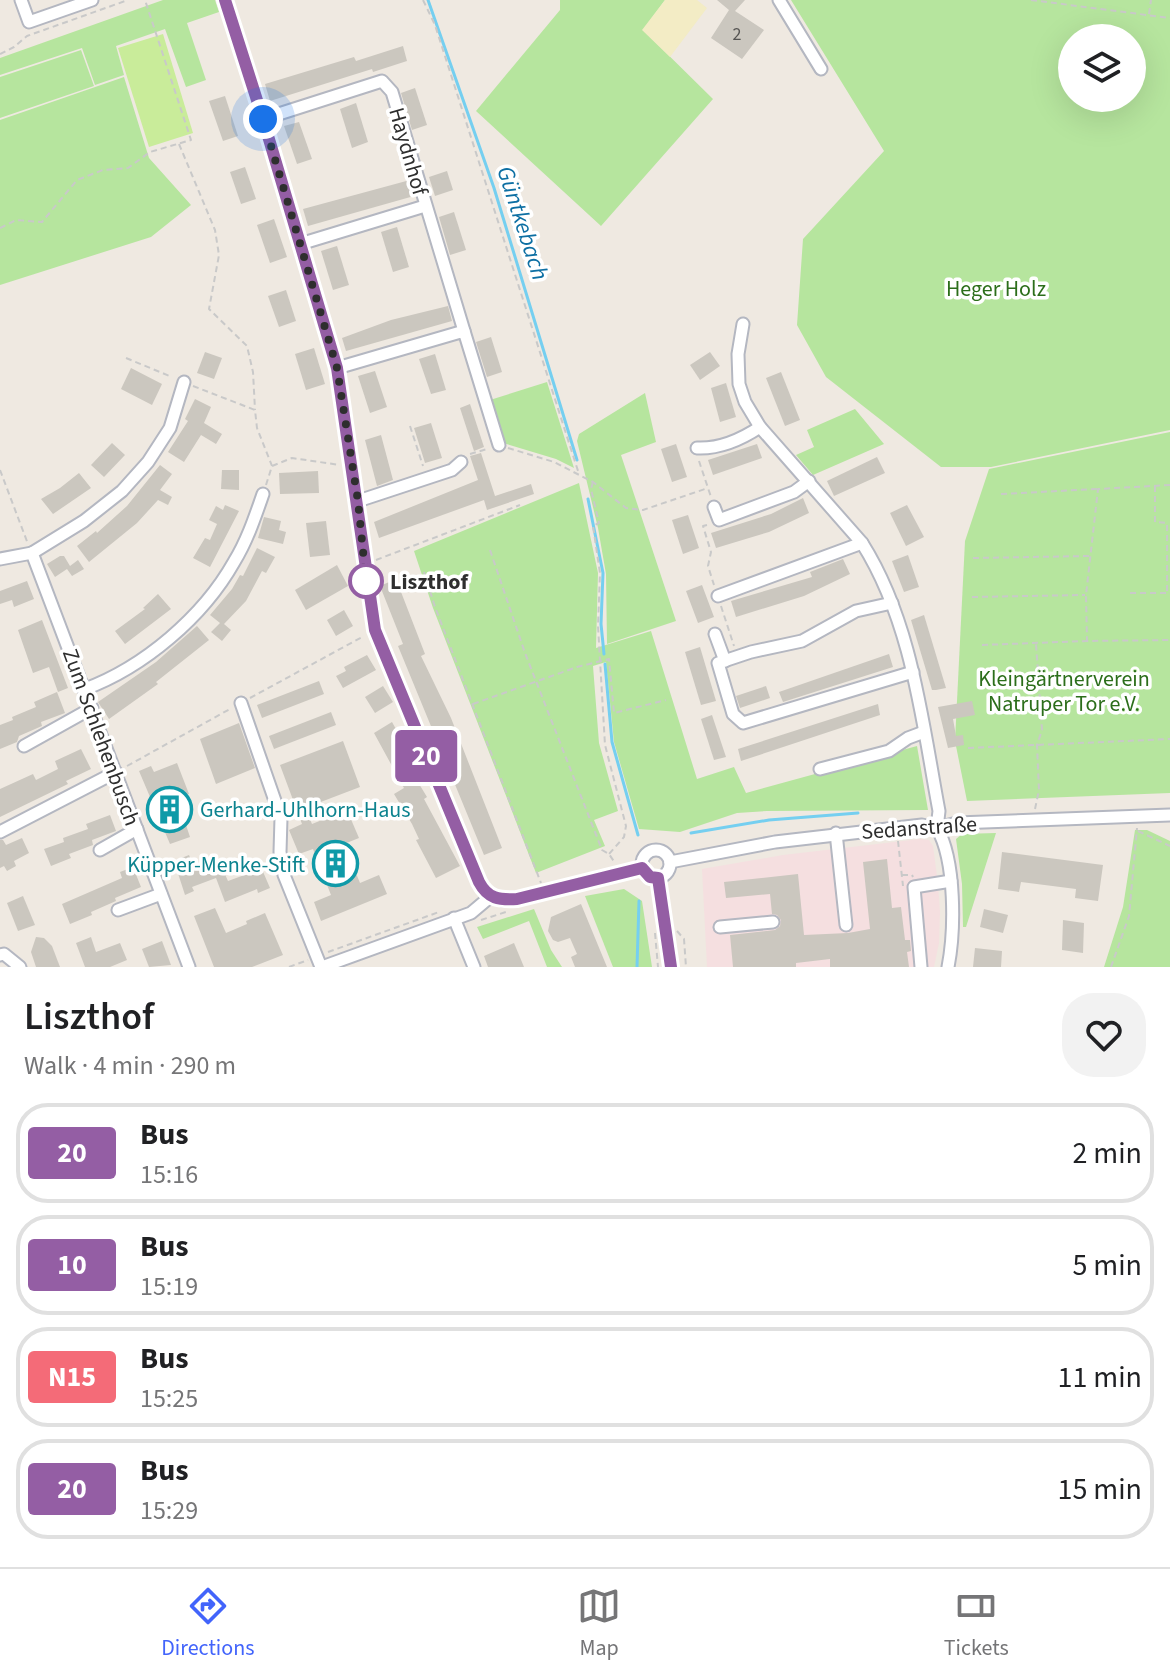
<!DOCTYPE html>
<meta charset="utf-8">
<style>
:root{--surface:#fff;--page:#f2f2f2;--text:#202124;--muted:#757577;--line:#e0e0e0;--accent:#4264fb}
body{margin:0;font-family:"Source Sans 3",sans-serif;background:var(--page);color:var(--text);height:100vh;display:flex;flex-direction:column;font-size:30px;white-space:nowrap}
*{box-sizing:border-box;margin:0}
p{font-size:26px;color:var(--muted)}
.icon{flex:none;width:44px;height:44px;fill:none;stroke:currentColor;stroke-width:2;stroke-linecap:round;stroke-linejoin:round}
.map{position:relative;height:967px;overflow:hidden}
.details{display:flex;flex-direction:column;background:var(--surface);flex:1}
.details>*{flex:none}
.badge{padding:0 16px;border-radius:6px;font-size:28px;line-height:52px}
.controls{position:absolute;left:1058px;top:24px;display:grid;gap:16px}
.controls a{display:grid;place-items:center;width:88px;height:88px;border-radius:50%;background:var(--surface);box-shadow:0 8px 32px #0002;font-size:40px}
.you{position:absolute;width:40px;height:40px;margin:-20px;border:6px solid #fff;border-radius:50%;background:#1a73e8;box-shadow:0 0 0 12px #1a73e833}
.map>.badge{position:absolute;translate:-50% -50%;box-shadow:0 0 0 4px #fff}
.round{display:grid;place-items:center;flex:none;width:84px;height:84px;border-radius:32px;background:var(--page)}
.head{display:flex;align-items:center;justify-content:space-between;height:136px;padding:0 24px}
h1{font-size:38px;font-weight:600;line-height:60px}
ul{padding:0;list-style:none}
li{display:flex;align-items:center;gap:24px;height:100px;margin:0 16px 12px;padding:0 8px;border:4px solid var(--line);border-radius:32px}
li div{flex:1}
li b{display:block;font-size:30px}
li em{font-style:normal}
li .badge{min-width:88px;font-weight:700;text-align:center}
.tabs{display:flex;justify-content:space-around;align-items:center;height:112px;border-top:2px solid var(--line);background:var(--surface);font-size:22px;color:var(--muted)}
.tabs a{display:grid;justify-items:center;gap:4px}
.tabs .selected{color:var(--accent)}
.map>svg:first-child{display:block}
.medical{fill:#f5dfe0}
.green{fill:#b6e59e;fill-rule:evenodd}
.sand{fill:#f3ecc5}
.pitch{fill:#c9ec9a}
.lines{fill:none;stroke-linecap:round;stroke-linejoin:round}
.stream{stroke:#75cff0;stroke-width:3}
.building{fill:#cbc7bf}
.minor-casing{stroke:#b4b7c1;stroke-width:15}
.path{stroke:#c9c9c9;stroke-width:2;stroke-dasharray:6 4;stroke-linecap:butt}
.minor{stroke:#fff;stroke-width:11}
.line-casing{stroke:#fff;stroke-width:18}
.line{stroke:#945ea4;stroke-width:12}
.walk{stroke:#2e2e2e;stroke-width:8;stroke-dasharray:0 14.4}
.stop-dot{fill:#fff;stroke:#945ea4;stroke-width:4}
.labels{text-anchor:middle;stroke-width:7;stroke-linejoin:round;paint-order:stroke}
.number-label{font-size:18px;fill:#555452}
.street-label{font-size:22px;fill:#2e2e2e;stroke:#fff}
.park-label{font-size:22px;fill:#2c6e1b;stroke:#fff}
.stop-label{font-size:22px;font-weight:bold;fill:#2e2e2e;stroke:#fff;text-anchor:start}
.culture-label{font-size:22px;fill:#0d838f;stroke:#fff;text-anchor:start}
.water-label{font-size:24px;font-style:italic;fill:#0d6fa3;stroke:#fff}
</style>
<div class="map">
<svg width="1170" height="967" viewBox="0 0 1170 967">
<rect width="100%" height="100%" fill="#efe9e1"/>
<path class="medical" d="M920,839l9,1 4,6 5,38 2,28 -1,31 -5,24h-227l-5,-98 81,-14z"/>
<g class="green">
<path d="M163,0h52l4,12 -32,11 19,57 -20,7 -21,-58 -49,17 8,29 -29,10 -13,-37 -82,27v-17z"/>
<path d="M560,0h105l-22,30 70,69 -112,127 -125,-115 84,-101z"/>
<path d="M791,0h379v430l-179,37h-50l-115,-90 -29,-52 6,-86 81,-88zM1072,38h60v60h-60z"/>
<path d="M81,50l13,36 -94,32v-41z"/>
<path d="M124,77l25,81 42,47 -40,32 -151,48v-165z"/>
<path d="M547,382l27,86 -18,-9 -53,-16 -13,-43z"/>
<path d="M645,393l11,49 -35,13 55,166 -69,23 -1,-70 -8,-46 -21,-87 2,-7z"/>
<path d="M855,409l29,35 -71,31 -17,-20 18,-8 -7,-17z"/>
<path d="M1170,432v361l-203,8 -12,-60 10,-200 24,-72z"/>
<path d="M579,483l19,90 -2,75 55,-17 46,148 37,-12 12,26 171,-47 11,64 -161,1 -30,2 -57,19 -41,-3 -25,-87 -8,-80 -13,4 6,77 19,68 -24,9 11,26 -69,27 -103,-265 -19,-57z"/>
<path d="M1135,830h12l23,11v126h-66l19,-60z"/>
<path d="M996,833l-30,94h-3l-1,-43 -6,-45 6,-5z"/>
<path d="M624,889l18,12 10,66h-39l-28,-71z"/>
<path d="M534,909l17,41 11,17h-15l-18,-46 -46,18 -6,-12z"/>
</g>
<path class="sand" d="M665,0h32l10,8 -37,49 -28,-27z"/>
<path class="pitch" d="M163,34l30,99 -44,14 -31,-99z"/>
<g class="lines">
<g class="stream">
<path d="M428,0l66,188 83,272"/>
<path d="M588,499l15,74 -2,51 3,30"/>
<path d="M605,664l7,78 26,93"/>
<path d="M691,833l78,-13 89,-7"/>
<path d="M637,967l2,-66"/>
</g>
</g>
<g class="building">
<path d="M717,0h28l-10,11 29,19 -22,29 -31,-21 18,-28z"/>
<path d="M403,46l4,15 -34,11 -1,-3 -102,32 -5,-17 89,-27 2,4z"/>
<path d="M415,88l12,37 -15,5 -11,-37z"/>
<path d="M225,96l13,40 -15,5 -14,-40z"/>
<path d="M356,103l12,39 -16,6 -12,-39z"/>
<path d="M299,122l13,37 -15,5 -13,-38z"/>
<path d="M245,167l11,32 -15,5 -11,-32z"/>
<path d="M447,171l6,19 -18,6 -6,-19z"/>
<path d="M410,180l4,16 -106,30 -5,-17z"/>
<path d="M454,212l12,38 -16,5 -11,-38z"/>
<path d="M274,219l13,38 -17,6 -13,-38z"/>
<path d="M397,227l12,40 -16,5 -12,-40z"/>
<path d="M337,246l12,39 -16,5 -12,-39z"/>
<path d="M286,290l10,31 -17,6 -11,-31z"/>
<path d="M448,306l4,15 -106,30 -4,-13 49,-18z"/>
<path d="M491,337l11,35 -15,5 -11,-35z"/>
<path d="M314,348l11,36 -19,6 -11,-36z"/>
<path d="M205,352l17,6 -8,21 -17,-6z"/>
<path d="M710,352l10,14 -20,14 -10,-15z"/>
<path d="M435,354l11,36 -15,4 -12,-35z"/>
<path d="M131,368l31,16 -10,21 -31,-16z"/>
<path d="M375,371l12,36 -17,6 -12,-37z"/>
<path d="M781,372l19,48 -15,6 -19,-48z"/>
<path d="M726,383l10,34 -16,5 -9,-34z"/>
<path d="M195,399l16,8 -7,16 18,11 -6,10 -15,-9 -17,27 -16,-10 20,-31 -3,-2z"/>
<path d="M470,404l14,43 -10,4 -14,-43z"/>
<path d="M431,423l11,35 -17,5 -11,-35z"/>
<path d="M381,435l12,45 -16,6 -12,-46z"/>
<path d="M112,443l13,12 -21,22 -13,-12z"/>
<path d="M676,444l11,33 -15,5 -11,-33z"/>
<path d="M757,444l5,14 -49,17 -5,-15z"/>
<path d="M481,453l14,43 36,-12 3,10 -47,16 -3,-10 -105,38 -5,-16 104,-42 -8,-24z"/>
<path d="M877,457l8,16 -51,23 -7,-15z"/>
<path d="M160,465l12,9 -12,16 12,7 -4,8 -10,-5 -21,23 -48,39 -12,-16 19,-15 1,2 30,-27z"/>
<path d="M222,470h17v20l-18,-1z"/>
<path d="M318,471l1,22 -39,1 -1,-21z"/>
<path d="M79,473l12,15 -38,26 -12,-15 19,-11z"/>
<path d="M803,498l6,15 -40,19 -53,16 -5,-15 60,-19z"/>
<path d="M225,505l14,6 -29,56 -17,-9 12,-20 5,2 7,-16 -8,-4 7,-14 7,4z"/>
<path d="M907,505l17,32 -18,9 -16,-33z"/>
<path d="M688,515l11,33 -16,6 -11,-34z"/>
<path d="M264,517l17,4 -2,9 7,2 -3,12 -25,-6z"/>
<path d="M326,521l4,34 -20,2 -4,-34z"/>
<path d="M257,548l18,9 -9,16 -4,-2 -16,30 -22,23 7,6 -9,11 -11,-9 9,-9 -10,-8 22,-26 8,-14 3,1z"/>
<path d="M908,555l11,32 -15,5 -12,-31z"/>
<path d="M60,556h4l6,10 8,-6 6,9 -12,7 -5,-7 -12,8 -8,-13z"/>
<path d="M843,559l7,15 -46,22 -68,21 -5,-16 81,-24 -2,-5z"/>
<path d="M337,565l11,21 -42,24 -11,-20z"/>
<path d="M396,579l29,75 -4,2 30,62 51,130 -18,7 -86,-209 5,-2 -23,-58z"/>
<path d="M27,581l7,18 -20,8 -2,-7 -12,4v-13z"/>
<path d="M702,585l12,32 -16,6 -12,-32z"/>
<path d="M158,594l13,15 -46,35 -10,-13 30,-22 -2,-1z"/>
<path d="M344,610l9,16 -17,10 -9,-16z"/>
<path d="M924,615l22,73 -10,2h-4l-21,-70z"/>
<path d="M42,620l26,68 -10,4 -9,-25 -16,6 -15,-43z"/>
<path d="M197,626l12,14 -53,42 2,2 -49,35 -11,-17 58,-40z"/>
<path d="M700,647l16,54 -15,4 -16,-53z"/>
<path d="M889,654l4,13 -110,35 -4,-10z"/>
<path d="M367,655l9,15 -33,18 -7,-12 10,-5 -2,-4z"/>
<path d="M319,681l5,13 -62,24 -5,-13z"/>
<path d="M383,686l10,16 -18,11 -10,-16z"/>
<path d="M766,686l4,12 -30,10 -4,-12z"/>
<path d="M57,692l8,21 -24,9 1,4 -23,10 -2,6 -17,7v-24l13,-5 -1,-3 24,-10 -2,-5z"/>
<path d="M972,701l3,14 -22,4 3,17 7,-1 1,10 -16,3 -10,-41z"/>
<path d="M878,704l2,11 -139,46 -3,-12z"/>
<path d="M331,712l5,13 -62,24 -5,-13z"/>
<path d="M712,715l14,42 -12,3 -13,-41z"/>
<path d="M392,722l24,43 -6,4 17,28 -3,2 36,67 -24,12 -20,-38 3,-1 -7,-15 -18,-30 10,-6 -30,-55z"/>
<path d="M239,723l16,45 -39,16 -16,-45z"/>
<path d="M343,741l17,46 -55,21 7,16 35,-14 12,28 -15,6 16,39 19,-8 8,19 -66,27 -7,-19 17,-7 -18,-46 -14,5 -10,-24 13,-6 -22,-59z"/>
<path d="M81,749l10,20 -25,12 2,3 -68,33v-28l33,-15 3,6 22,-11 -3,-8z"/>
<path d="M177,763l12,31 -12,4 13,39 -20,7 -31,-73 12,-5 3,6z"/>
<path d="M110,815l6,16 -24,9 1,5 -24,9 2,4 -20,8 -7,-17 20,-7 -1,-4 25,-9 -2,-5z"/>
<path d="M22,838l7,15 -15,8 2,5 -9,5 -3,-5 -4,2v-28h3l3,5z"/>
<path d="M1002,852l101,13 -5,36 -23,-3 1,-9 -55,-7 -2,10 -21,-3z"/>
<path d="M189,855l5,13 24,-9 10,22 22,-8 -4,-8 12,-5 12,28 -12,5 -1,-4 -32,13 -9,-24 -24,9 2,4 -9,4 -11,-34z"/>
<path d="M887,859l5,49 9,-1 4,33h5l1,11 -4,1 2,15h-79v-8l-34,4v4h-63l-3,-32 45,-5 5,-4 1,-6 -4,-5 -5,-1 -2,-20 -44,4 -2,-16 74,-8 6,61 44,-2 22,-4 -7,-67z"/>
<path d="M133,867l8,20 -26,11 1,3 -25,11 1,3 -22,9 -8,-20 60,-26 -2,-6z"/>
<path d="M23,896l12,29 -17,6 -11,-28z"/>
<path d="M581,904l26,63h-32l-4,-10 6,-3 -7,-16 -12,4 -5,-2 -5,-9 3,-14z"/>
<path d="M215,908l11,25 21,-9 -1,-3 19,-8 18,42 -31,12h-38l-20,-51z"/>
<path d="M984,909l24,6 -5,18 -23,-6z"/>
<path d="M1063,920l21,3 -1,30 -21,-3z"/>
<path d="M36,937l8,1 8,8 8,21h-24l-5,-15z"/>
<path d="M91,937l5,15 24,-9 7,17 -17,7h-25l-9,-24z"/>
<path d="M162,941l9,24 -22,2 -7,-18z"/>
<path d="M514,943l10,24h-36l-4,-11z"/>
<path d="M975,948l27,3 -1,16h-28z"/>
</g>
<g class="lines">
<defs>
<g id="minor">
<path d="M21,0l8,22 63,-22"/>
<path d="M224,0l39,119 74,249 38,262 100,243 9,18 6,6"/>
<path d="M779,0l42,69"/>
<path d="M263,119l119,-38 10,11 72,239"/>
<path d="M300,244l125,-38"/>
<path d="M743,324l-5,30 1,30 6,18 15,25 102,116c50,79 60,178 77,268l-2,17"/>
<path d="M337,368l127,-37 35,114"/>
<path d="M697,448c22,1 45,-9 63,-21"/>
<path d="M358,501l94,-31 9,-8"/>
<path d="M714,507l5,13 75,-28 15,-11"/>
<path d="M32,553l157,414"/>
<path d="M32,553l52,-32 38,-30 26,-29 22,-34 14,-46"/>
<path d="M0,559l32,-6"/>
<path d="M718,596l144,-53"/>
<path d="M892,603l-36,8 -54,30 -51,11 -33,11 15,51 10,9 170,-51"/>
<path d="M715,634l10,27"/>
<path d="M85,689c59,-22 118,-72 149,-127 13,-21 21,-45 29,-68"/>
<path d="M241,703l40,115 -1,34 4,23 37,92"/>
<path d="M24,746l68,-38"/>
<path d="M820,769l69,-18 19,-13 16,-6"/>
<path d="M937,828c19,33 18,103 11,139"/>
<path d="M0,832l116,-60"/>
<path d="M836,833l10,92"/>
<circle cx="656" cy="864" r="14"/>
<path d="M100,850l37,-21"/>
<path d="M670,862l105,-20 147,-17 15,3 20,-5 213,-8"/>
<path d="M658,878l13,89"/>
<path d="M490,897l12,3 15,-1 125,-31"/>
<path d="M118,910l43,-16"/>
<path d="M454,918l20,49"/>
<path d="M720,927l53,-5"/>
<path d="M0,955l4,-1 16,13"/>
<path d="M322,967l149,-54 19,-16"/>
<path d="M921,967l-7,-80 37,-6"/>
</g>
</defs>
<use href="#minor" class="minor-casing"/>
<g class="path">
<path d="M423,0l12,25 144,449"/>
<path d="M1031,0l139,18"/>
<path d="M1149,14l2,-14"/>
<path d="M0,54l14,-7 13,-11 101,-36"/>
<path d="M179,144l36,86 4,25 -10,54 38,37 6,26 2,38"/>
<path d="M0,228l16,-8 26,2 35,-42 26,-10 25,-2 22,-16 41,-12 -46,-140"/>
<path d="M126,358l46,19"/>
<path d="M193,386l62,24 2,18 15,38"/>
<path d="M410,426l13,40"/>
<path d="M508,448l46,14 39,20 33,26 17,2 65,-22"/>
<path d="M470,454l17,-5"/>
<path d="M699,461l12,36"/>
<path d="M0,470l28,74"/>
<path d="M593,482l-2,7 8,34 -6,3 7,47 -2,53 7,119 21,81 -2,11 -15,17"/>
<path d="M266,485l6,-19 20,-8 48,7"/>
<path d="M1170,485l-72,4 -12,106 1,46 83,-1"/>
<path d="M1155,486v36l12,1v70"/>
<path d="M1001,494l96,-5"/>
<path d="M707,525l-4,1 8,26 -3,14 6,19"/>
<path d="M490,550l35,103 77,197 7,4 6,9"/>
<path d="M973,558l117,-2"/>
<path d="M376,560l144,-55"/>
<path d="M424,572l11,35 106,276"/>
<path d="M1130,593h40"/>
<path d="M972,597l113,-2"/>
<path d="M721,606l13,40"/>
<path d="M982,645l105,-4"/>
<path d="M250,698l114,-62"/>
<path d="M473,704l104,-37 32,-8 5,54 52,-13"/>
<path d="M968,748l202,-9"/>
<path d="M127,766l103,-57"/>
<path d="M1035,809l4,-19 -2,-45 5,-15 -6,-86"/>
<path d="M1138,831l32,15"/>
<path d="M898,841l5,45"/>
<path d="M902,875h10l1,2"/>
<path d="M481,920l28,-9"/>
<path d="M677,931l7,8 2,28"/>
<path d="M655,933l3,34"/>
<path d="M328,952l111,-40"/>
<path d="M289,967l19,-7"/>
<path d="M1111,967l18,-51 8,-88"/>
</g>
<use href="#minor" class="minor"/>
</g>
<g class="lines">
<defs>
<path id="line" d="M225,0l38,119 74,249 38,262 104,252c9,17 20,18 38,17l125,-31 8,9 8,1 13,89"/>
</defs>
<use href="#line" class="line-casing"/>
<use href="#line" class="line"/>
<path class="walk" d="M263,119l74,249 21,133 8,80"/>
</g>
<defs>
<symbol id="building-ring" viewBox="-11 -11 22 22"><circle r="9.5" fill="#fff" stroke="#0f9aa8" stroke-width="1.5"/><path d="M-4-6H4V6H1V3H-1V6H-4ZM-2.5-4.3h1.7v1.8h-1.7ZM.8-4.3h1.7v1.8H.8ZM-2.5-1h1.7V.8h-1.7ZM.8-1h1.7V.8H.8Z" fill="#0f9aa8"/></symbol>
</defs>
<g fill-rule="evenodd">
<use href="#building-ring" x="144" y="784" width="51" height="51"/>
<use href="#building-ring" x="310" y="838" width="51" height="51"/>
</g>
<circle class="stop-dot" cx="366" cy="581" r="16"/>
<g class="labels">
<g class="number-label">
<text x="737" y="40">2</text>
</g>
<g class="street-label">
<text transform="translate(409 151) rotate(74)" y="8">Haydnhof</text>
<text transform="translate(102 737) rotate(70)" y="8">Zum Schlehenbusch</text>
<text transform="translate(919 827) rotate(-4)" y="8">Sedanstraße</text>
</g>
<g class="park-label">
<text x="996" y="296">Heger Holz</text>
<text x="1064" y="686">Kleingärtnerverein<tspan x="1064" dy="25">Natruper Tor e.V.</tspan></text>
</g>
<g class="stop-label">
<text x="390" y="589">Liszthof</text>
</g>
<g class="culture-label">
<text x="200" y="817">Gerhard-Uhlhorn-Haus</text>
<text x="305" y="872" text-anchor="end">Küpper-Menke-Stift</text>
</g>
<g class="water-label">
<text transform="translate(523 223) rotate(72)" y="8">Güntkebach</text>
</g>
</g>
</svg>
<div class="controls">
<a><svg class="icon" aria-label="layers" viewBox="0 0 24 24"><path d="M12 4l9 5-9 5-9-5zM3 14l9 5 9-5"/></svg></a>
</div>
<div class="you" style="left:263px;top:119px"></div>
<b class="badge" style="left:426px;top:756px;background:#945ea4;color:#fff">20</b>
</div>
<section class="details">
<div class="head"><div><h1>Liszthof</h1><p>Walk · 4 min · 290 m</p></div><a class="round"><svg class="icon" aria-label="heart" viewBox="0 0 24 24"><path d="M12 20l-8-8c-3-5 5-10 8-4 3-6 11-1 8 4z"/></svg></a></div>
<ul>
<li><span class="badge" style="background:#945ea4;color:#fff">20</span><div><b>Bus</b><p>15:16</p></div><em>2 min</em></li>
<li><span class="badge" style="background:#945ea4;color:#fff">10</span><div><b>Bus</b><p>15:19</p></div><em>5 min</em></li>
<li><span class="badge" style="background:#f46b78;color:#fff">N15</span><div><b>Bus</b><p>15:25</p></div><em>11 min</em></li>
<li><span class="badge" style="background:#945ea4;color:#fff">20</span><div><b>Bus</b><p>15:29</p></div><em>15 min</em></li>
</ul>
</section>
<nav class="tabs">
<a class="selected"><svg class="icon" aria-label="directions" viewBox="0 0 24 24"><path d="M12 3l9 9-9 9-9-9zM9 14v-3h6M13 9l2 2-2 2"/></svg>Directions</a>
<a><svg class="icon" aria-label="map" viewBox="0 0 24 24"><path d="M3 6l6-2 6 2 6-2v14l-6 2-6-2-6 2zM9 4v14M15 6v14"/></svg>Map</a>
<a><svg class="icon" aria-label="tickets" viewBox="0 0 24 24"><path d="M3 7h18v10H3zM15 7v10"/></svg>Tickets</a>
</nav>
